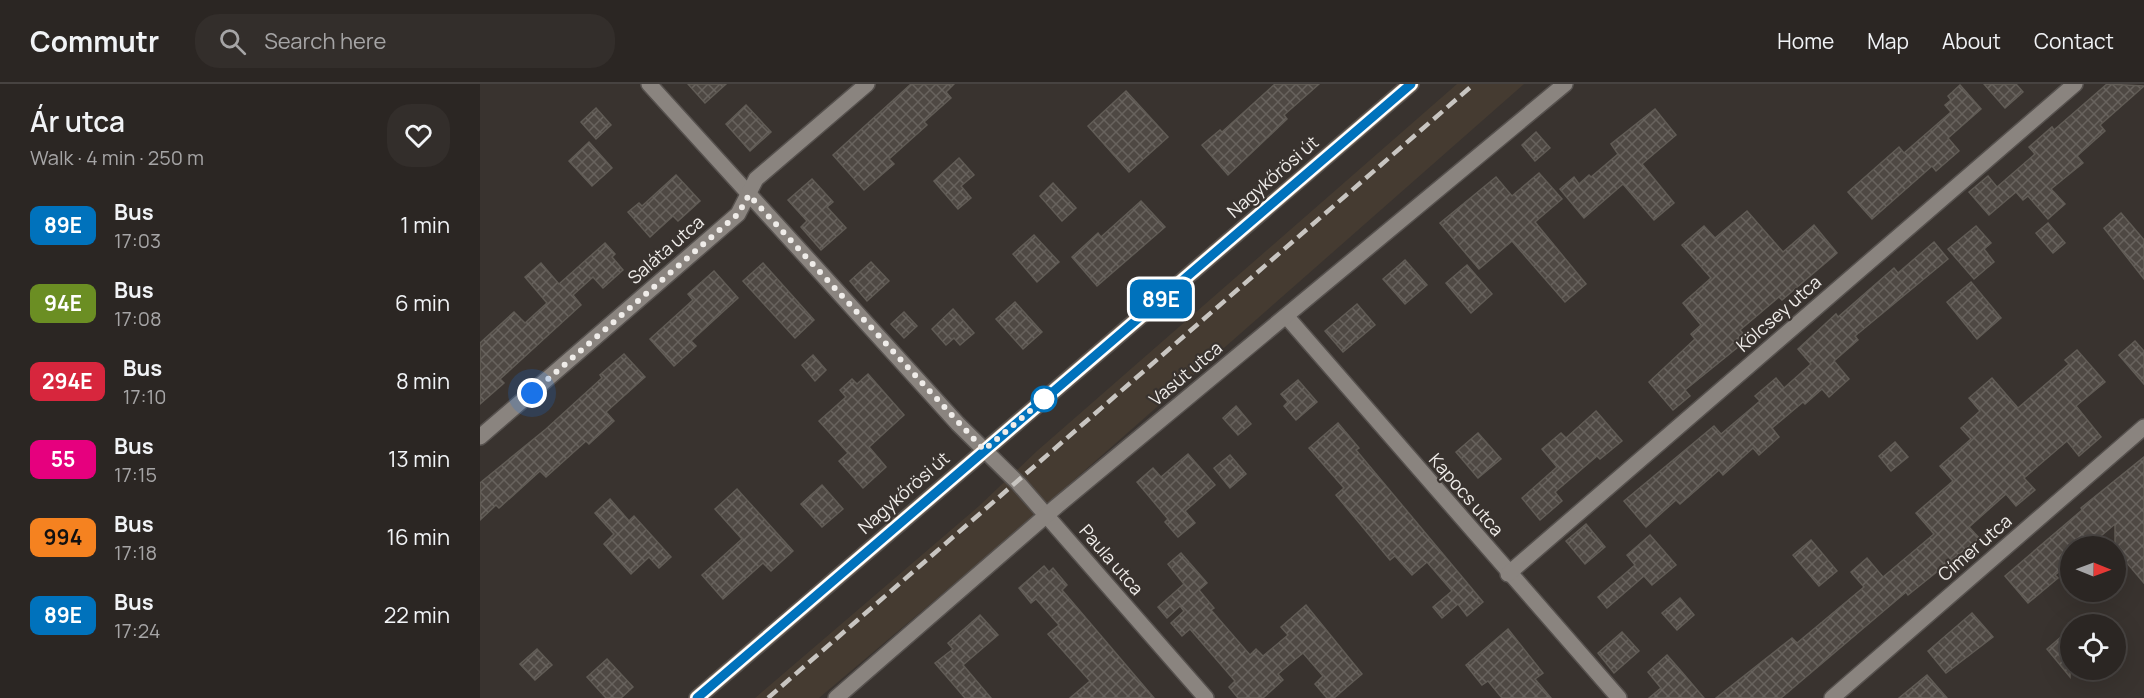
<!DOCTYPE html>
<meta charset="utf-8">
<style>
:root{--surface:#2b2623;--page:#332e2b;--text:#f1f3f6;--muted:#a6a5a6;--line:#474341}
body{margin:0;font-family:Manrope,sans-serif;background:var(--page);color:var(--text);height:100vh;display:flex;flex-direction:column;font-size:22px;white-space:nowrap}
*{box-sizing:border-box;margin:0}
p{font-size:20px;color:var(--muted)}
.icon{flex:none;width:33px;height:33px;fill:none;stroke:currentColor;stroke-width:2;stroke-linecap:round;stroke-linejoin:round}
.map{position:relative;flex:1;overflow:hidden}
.panel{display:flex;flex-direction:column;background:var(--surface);width:480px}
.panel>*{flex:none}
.badge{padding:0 12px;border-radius:9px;font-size:21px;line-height:39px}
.needle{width:39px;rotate:91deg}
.fabs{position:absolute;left:1580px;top:452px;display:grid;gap:12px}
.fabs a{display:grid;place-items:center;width:66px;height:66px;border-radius:50%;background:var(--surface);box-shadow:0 6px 24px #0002,0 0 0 2px var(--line);font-size:30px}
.you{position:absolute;width:30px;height:30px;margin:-15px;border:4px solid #fff;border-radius:50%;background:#1a73e8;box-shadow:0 0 0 9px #1a73e833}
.map>.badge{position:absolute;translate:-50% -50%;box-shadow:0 0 0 3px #fff}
.round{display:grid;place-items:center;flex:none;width:63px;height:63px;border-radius:24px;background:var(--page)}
.head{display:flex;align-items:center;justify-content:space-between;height:102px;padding:0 30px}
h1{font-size:28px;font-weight:600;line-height:45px}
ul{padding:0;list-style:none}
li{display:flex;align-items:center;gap:18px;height:78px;padding:0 30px}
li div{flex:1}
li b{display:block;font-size:22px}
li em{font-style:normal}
li .badge{min-width:66px;font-weight:700;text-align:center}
header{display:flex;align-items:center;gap:36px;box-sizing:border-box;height:84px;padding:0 30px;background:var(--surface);border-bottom:2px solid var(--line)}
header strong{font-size:28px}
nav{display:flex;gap:33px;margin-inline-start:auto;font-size:21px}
.search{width:420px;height:54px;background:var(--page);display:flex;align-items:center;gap:15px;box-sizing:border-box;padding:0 21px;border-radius:24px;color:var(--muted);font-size:22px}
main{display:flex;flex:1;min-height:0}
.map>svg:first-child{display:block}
.built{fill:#453b31}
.building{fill:url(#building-cross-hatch);stroke:#615c56;stroke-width:1.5}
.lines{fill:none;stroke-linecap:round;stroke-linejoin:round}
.minor-casing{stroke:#56514e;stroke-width:18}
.secondary-casing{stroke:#56514e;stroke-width:18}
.minor{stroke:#8a847f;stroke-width:15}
.secondary{stroke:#aa8f74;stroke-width:15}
.rail{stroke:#c8c5c1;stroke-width:4.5;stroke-dasharray:12 6;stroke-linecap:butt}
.line-casing{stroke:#fff;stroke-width:14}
.line{stroke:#0072bc;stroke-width:9}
.walk{stroke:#efece9;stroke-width:6;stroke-dasharray:0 10.8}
.stop-dot{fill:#fff;stroke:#0072bc;stroke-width:3}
.labels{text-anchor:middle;stroke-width:4.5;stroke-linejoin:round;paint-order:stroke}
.street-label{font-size:18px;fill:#efece9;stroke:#39332f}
</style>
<header>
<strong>Commutr</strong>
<div class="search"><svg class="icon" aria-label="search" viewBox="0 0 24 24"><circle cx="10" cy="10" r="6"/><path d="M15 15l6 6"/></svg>Search here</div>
<nav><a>Home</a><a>Map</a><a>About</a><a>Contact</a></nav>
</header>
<main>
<section class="panel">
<div class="head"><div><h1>Ár utca</h1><p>Walk · 4 min · 250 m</p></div><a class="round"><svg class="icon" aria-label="heart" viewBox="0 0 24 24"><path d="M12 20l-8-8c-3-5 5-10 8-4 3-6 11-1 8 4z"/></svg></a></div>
<ul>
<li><span class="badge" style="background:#0072bc;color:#fff">89E</span><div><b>Bus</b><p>17:03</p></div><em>1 min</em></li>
<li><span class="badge" style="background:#6b8e23;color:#fff">94E</span><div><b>Bus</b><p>17:08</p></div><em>6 min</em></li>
<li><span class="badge" style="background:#d7263d;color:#fff">294E</span><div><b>Bus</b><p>17:10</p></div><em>8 min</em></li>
<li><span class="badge" style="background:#e6007e;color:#fff">55</span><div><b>Bus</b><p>17:15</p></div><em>13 min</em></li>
<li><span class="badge" style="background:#f58220;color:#111">994</span><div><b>Bus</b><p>17:18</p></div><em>16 min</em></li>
<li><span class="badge" style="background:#0072bc;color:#fff">89E</span><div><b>Bus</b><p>17:24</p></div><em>22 min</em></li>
</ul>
</section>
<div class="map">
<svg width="1664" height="614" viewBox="0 0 1664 614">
<defs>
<pattern id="building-cross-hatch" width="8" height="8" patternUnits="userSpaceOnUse" patternTransform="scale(1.5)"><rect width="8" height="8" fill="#4e4843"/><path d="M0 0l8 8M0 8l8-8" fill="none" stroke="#68635e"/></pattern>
</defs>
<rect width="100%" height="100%" fill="#39332f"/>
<path class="built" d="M977,0h67l-525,462 -180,152h-64l224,-192 58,-55z"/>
<g class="building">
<path d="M208,0h38l-21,19z"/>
<path d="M431,0h43l-8,8 5,6 -27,24 3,3 -38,34 5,5 -30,26 -31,-35z"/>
<path d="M795,0h44l-35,31 3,4 -59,56 -26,-30 18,-15 2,2z"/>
<path d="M1504,0h32l7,8 -18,16z"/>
<path d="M1627,0l37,2 -44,39 5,6 -28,25 6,7 -32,26 14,15 -17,15 -20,-23 -5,4 -7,-8 -27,23 -20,-23 19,-16 9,11 38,-33 -6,-7 23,-20 2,3z"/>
<path d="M1480,1l21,24 -33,29 11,13 -23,20 -4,-5 -60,53 -24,-27 51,-45 5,6 47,-41 -6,-7 6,-5 -3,-4z"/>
<path d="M646,7l42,46 -39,35 -41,-46z"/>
<path d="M266,21l25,27 -21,19 -24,-27z"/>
<path d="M116,24l15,17 -15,14 -15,-17z"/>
<path d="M1175,25l21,26 -34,29 32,39 -20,17 -31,-36 -39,34 -24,-29 14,-12 5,7 10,-9 2,2 27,-23 -7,-10z"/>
<path d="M1056,48l14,16 -15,13 -13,-16z"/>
<path d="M109,58l23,26 -20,18 -23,-25z"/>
<path d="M479,74l15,17 -13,11 10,12 -13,11 -24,-28z"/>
<path d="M1059,89l23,26 -27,23 51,62 -21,18 -53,-61 -33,28 -39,-46 56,-46 16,19z"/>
<path d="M196,91l24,26 -22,20 -5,-5 -23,21 -22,-25 11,-9 3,3z"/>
<path d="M332,95l21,23 -6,5 19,21 -25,22 -20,-23 6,-6 -19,-21z"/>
<path d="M573,99l23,25 -14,13 -22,-25z"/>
<path d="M661,117l24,26 -68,59 -25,-29 26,-24 3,4z"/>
<path d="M1267,127l36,41 31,-27 23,28 -55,47 -3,-3 -39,33 8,9 -63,51 5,6 -17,14 -24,-28 46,-43 -4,-5 10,-9 -18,-22 28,-25 -29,-33 22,-19 11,12z"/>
<path d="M1641,129l23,27v39l-40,-51z"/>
<path d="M1568,139l17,20 -12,10 -17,-20z"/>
<path d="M1496,142l15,17 -7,6 10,13 -20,17 -26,-30z"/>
<path d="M554,151l25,27 -22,20 -24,-28z"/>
<path d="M1454,158l14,17 -93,77 3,4 -24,21 15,18 -20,18 -7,-8 -17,15 -2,-2 -31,26 7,9 -20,18 -6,-7 -30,27 -4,-5 -39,34 -4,-4 -30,27 -22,-26 90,-75 7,8 39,-33 -5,-5 21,-18 8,10 27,-24 -13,-15 38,-35 2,3 56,-49 4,5z"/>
<path d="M125,159l10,11 -3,3 11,13 -20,18 -10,-11 -20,18 8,10 -81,74 4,4 -24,21v-61l34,-31 11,11 22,-20 -22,-26 16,-14 18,21z"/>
<path d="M925,176l22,25 -22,19 -22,-25z"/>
<path d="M391,178l18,19 -22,20 -17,-20z"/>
<path d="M283,179l51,57 -19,18 -52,-57z"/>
<path d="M987,181l25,29 -21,19 -25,-30z"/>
<path d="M234,187l24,27 -47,43 5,5 -22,20 -24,-27 43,-39 -5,-6z"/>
<path d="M1491,198l30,36 -24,21 -30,-37z"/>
<path d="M535,218l27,30 -19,17 -27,-30z"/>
<path d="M877,220l18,21 -32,27 -18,-21z"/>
<path d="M473,225l21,24 -14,12 -6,-7 -8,7 -14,-16z"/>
<path d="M424,228l13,14 -13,12 -13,-14z"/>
<path d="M1655,257l9,10v33l-25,-29z"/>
<path d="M1597,266l28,32 -29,24 25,31 -22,19 -12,-15 -43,37 11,12 -19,16 -10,-12 -37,33 10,11 -71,57 -2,-3 -125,106h-65l76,-60 5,5 67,-56 -13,-15 16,-14 16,19 51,-43 -18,-21 37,-32 -13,-15 31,-27 -10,-11 19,-17 -11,-13 23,-20 26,30 51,-44 -4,-4z"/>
<path d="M144,270l21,23 -39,35 8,9 -25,23 -3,-3 -40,36 -6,-6 -41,37 -3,-3 -16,15v-37l66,-54 56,-51 -2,-3z"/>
<path d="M333,271l13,15 -11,11 -13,-16z"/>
<path d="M388,290l36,41 -35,32 17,20 -23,21 -24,-27 9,-8 -29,-32 27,-24 -6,-7 12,-11 5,5z"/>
<path d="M818,296l19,22 -21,18 -12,-14 4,-4 -7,-8z"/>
<path d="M756,322l15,18 -13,11 -15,-17z"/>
<path d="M1116,327l26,30 -22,18 -3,-3 -42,36 7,9 -22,19 -18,-22 35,-31 -15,-18 19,-16 5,5z"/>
<path d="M858,339l21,25 -3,2 127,152 -16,14 -9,-12 -16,14 -9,-11 19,-16 -25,-29 -15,13 -17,-19 -5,4 -54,-65 8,-7 -35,-40z"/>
<path d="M998,349l23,26 -23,19 -22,-26z"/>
<path d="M1415,358l13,15 -17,14 -12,-15z"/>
<path d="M708,370l27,31 -30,26 10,12 -17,14 -13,-15 3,-3 -31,-37 16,-14 8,9z"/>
<path d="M750,371l16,19 -16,14 -16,-20z"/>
<path d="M1664,373v126l-17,-20 -3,3 -9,-10v-32l-26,22h-19v17l-15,12 3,3 -30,25 -23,-27 77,-66 -1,-2z"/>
<path d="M342,401l21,24 -21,18 -21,-23z"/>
<path d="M257,405l56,62 -22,20 -8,-8 -40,36 -21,-24 40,-36 -27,-30z"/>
<path d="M130,415l19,22 5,-5 37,41 -12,11 -10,-11 -18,17 -27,-30 10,-10 -19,-21z"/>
<path d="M1106,440l19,23 -20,17 -19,-23z"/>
<path d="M1170,451l26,30 -24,20 -8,-9 -37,32 -9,-11 37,-32 -8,-10z"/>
<path d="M1331,456l26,31 -18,15 -26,-31z"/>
<path d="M701,469l26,30 -8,7 15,18 -3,2 39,45 6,-6 7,7 25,-21 -7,-8 25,-22 56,69 -28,24h-7l-12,-14 8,-8 -20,-23 -25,21 5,6 -20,18h-25l-9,-11 6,-6 -45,-52 -8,7 -11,-13 13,-12 -4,-5 -13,12 -9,-11 26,-23 -16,-20z"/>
<path d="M564,482l5,6 4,-4 14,17 -5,5 92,108h-84l20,-17 -42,-47 11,-9 -23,-26 -5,4 -12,-15z"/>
<path d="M1200,514l14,17 -17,15 -15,-17z"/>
<path d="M1492,529l21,24 -47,36 -18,-22z"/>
<path d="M500,531l18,20 -35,30 28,33h-26l-30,-35 18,-14 -5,-6z"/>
<path d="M1028,545l35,44 -8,6 16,19h-49l-14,-17 -6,4 -16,-20z"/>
<path d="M1142,548l17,19 -25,22 -16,-20z"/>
<path d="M1582,552l8,9v32l-23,-28z"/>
<path d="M57,565l15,16 -17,15 -15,-16z"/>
<path d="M1187,571l14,16 23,27h-55l12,-10 -13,-16z"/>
<path d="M127,575l26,28 -12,11h-15l-19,-21z"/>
<path d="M1447,591l20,23h-48z"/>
</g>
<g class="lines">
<defs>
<g id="minor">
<path d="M169,0l309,340 60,59 188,215"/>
<path d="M807,233l332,381"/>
<path d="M0,353l258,-223 18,-35 111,-95"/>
<path d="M1028,490l567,-490"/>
<path d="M356,614l221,-192 508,-422"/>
<path d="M1352,614l312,-271"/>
</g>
<path id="secondary" d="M217,614l714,-614"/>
</defs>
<use href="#minor" class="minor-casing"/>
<use href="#secondary" class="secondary-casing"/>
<use href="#minor" class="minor"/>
<use href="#secondary" class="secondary"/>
<path class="rail" d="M288,614l706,-614"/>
</g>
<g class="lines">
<defs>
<path id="line" d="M217,614l714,-614"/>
</defs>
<use href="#line" class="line-casing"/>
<use href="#line" class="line"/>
<path class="walk" d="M52,309l206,-179 11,-19 235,255 60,-51"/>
</g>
<circle class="stop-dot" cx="564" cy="315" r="12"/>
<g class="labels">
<g class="street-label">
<text transform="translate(793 93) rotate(-41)" y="6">Nagykőrösi út</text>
<text transform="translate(186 166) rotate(-41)" y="6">Saláta utca</text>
<text transform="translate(1299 230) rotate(-41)" y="6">Kölcsey utca</text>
<text transform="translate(706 290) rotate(-40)" y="6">Vasút utca</text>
<text transform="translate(424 409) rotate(-41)" y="6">Nagykőrösi út</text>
<text transform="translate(986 411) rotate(49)" y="6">Kapocs utca</text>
<text transform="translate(1495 464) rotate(-41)" y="6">Címer utca</text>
<text transform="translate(631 476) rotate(49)" y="6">Paula utca</text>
</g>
</g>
</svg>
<div class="fabs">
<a><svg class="needle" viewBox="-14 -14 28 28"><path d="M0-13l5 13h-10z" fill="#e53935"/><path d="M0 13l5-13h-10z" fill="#a6a5a6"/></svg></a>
<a><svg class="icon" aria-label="locate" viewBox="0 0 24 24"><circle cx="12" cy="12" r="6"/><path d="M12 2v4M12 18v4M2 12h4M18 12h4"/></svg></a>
</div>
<div class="you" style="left:52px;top:309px"></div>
<b class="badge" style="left:681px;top:215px;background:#0072bc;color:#fff">89E</b>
</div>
</main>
